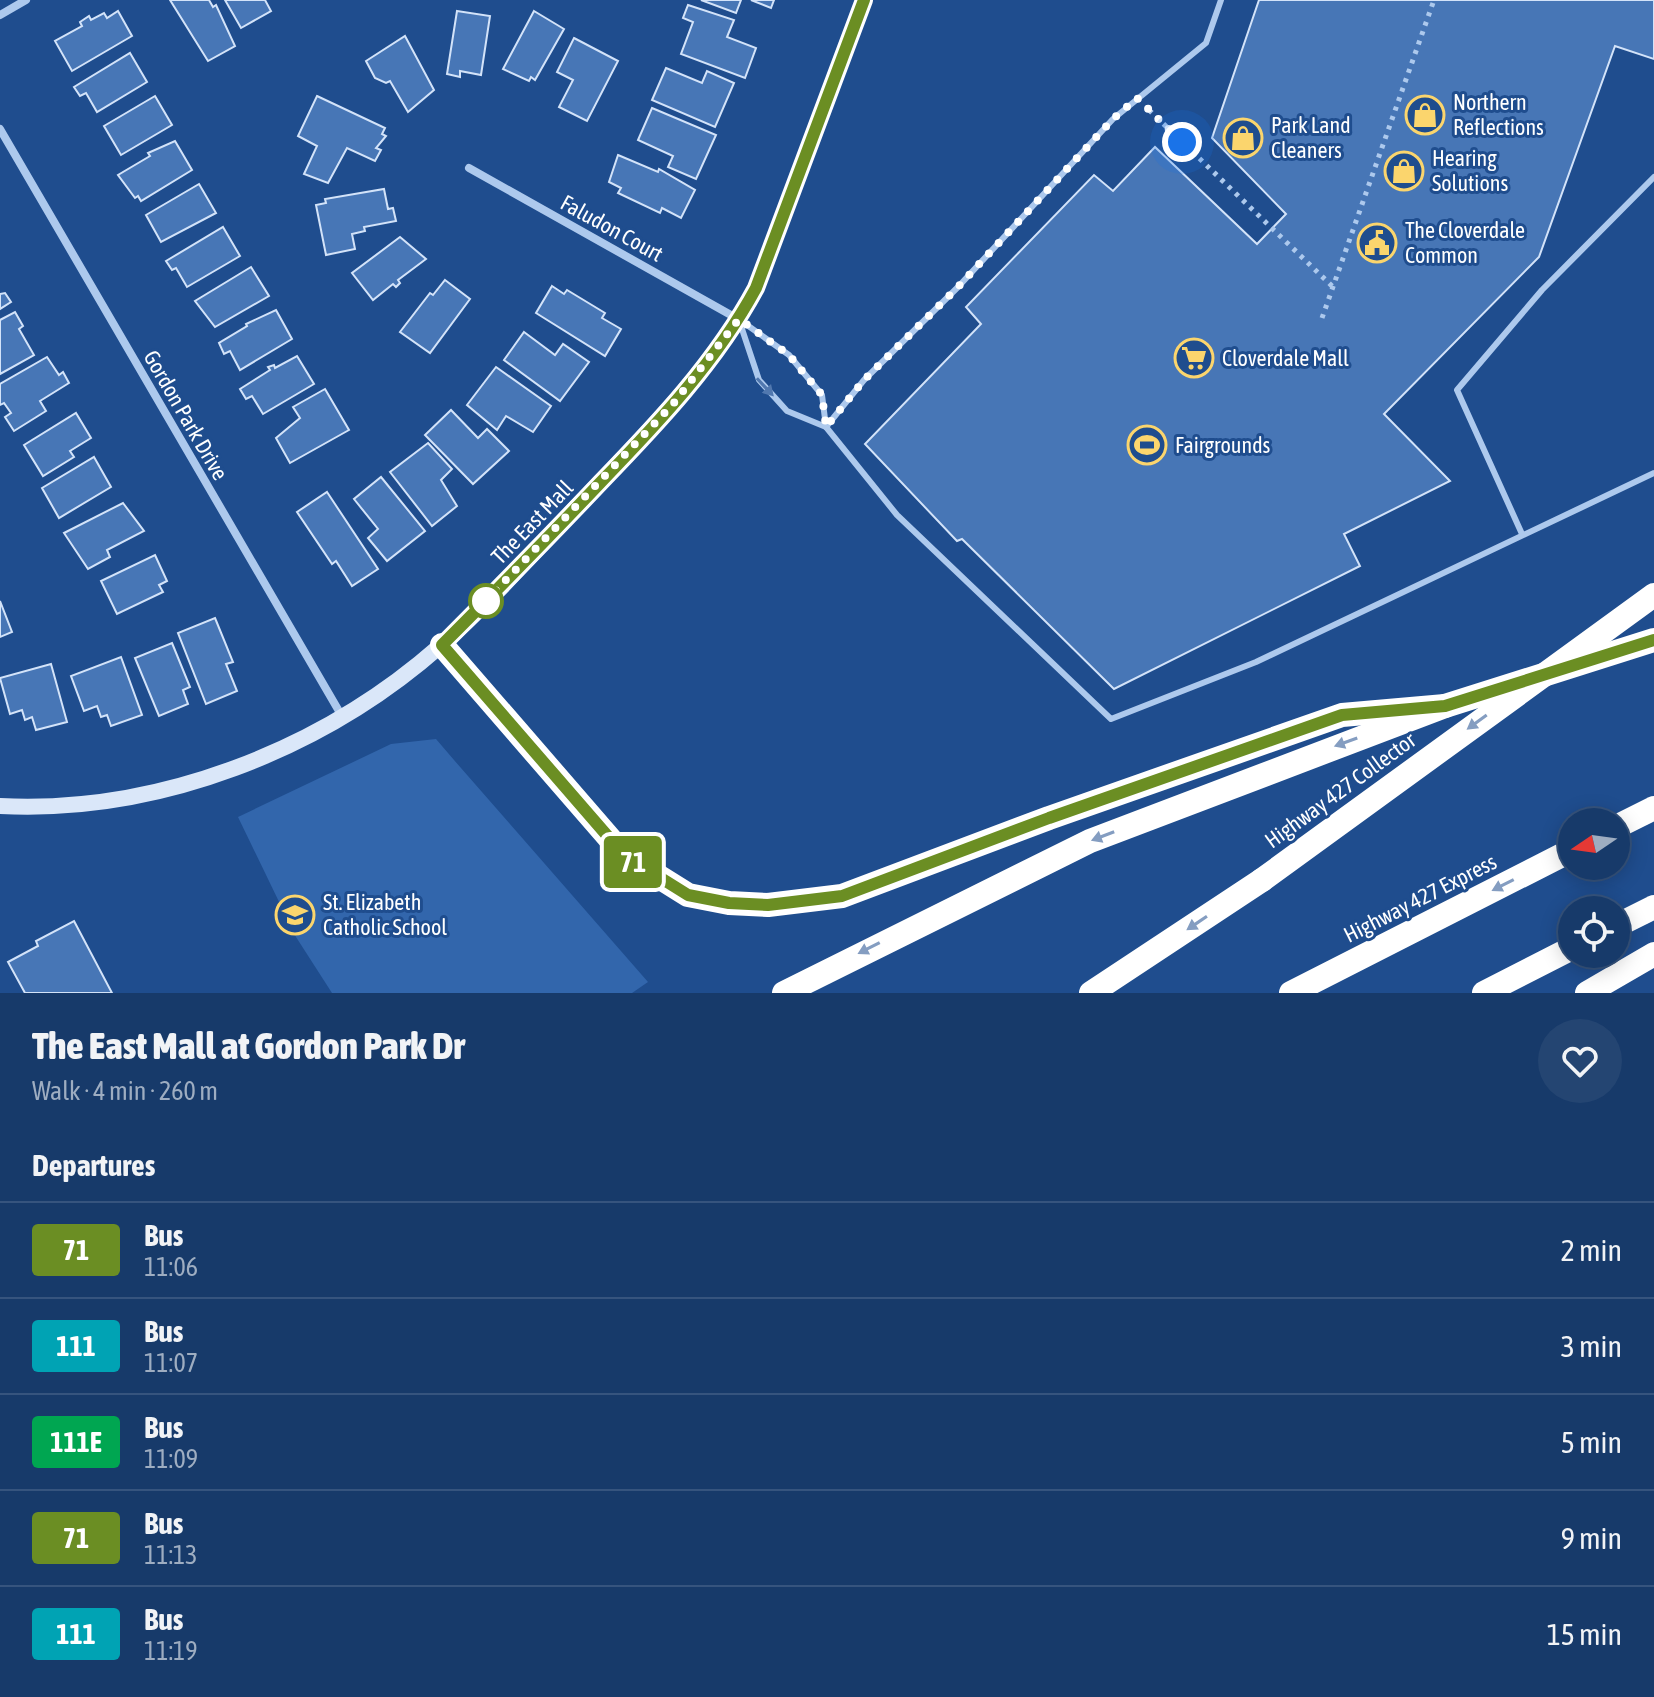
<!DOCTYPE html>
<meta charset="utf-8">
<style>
:root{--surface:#173a6a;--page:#244572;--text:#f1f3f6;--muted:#9eadc1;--line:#36547e}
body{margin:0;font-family:"Asap Condensed",sans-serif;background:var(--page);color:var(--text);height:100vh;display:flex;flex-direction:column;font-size:30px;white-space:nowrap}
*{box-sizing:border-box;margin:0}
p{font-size:26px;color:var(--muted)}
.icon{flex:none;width:44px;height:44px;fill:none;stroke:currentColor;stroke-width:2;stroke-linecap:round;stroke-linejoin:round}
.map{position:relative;height:993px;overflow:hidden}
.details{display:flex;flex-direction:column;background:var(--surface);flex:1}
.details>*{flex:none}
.badge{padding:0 16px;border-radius:6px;font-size:28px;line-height:52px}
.needle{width:52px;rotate:257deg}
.fabs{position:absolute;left:1558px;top:808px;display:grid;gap:16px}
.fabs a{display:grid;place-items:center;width:72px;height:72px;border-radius:50%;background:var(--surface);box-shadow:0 4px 20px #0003,0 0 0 2px var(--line);font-size:40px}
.you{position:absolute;width:40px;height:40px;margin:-20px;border:6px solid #fff;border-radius:50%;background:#1a73e8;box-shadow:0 0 0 12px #1a73e833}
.map>.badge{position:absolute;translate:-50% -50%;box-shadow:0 0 0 4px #fff}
h2{padding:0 32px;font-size:30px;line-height:72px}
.round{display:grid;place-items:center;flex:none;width:84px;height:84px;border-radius:42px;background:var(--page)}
.head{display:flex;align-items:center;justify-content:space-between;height:136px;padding:0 32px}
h1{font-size:38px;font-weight:800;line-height:60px}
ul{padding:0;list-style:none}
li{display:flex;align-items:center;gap:24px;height:96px;padding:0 32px;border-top:2px solid var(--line)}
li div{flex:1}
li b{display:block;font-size:30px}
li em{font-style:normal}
li .badge{min-width:88px;font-weight:700;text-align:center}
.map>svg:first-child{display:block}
.green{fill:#3266ac}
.building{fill:#4776b6;stroke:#d3e3f9;stroke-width:2}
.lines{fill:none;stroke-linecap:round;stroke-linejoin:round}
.path{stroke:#adc9ed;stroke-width:5;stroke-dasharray:4 6;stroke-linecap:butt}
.lane{stroke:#adc9ed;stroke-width:6}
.street{stroke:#adc9ed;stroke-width:8}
.secondary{stroke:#dae7f9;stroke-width:16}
.highway{stroke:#fff;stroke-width:24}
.highway-bridge{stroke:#fff;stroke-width:24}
.oneway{fill:#5178af}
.oneway2{fill:#849dc1}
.line-casing{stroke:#fff;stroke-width:18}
.line{stroke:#6b8e23;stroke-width:12}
.walk{stroke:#fff;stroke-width:8;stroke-dasharray:0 14.4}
.stop-dot{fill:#fff;stroke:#6b8e23;stroke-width:4}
.labels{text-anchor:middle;stroke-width:6;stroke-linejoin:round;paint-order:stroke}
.poi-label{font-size:22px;fill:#fff;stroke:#1f4d8e;text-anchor:start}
.street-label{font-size:22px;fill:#fff;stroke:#1f4d8e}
</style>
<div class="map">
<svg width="1654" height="993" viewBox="0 0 1654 993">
<rect width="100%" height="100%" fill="#1f4d8e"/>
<path class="green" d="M436,739l18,21 194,222 -16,11h-300l-36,-56 -58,-120 153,-73z"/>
<g class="building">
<path d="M170,0h39l4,7 3,-2 19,41 -27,15z"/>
<path d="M225,0h40l6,11 -30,17z"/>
<path d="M701,0h40l-5,13z"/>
<path d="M751,0h23l-3,8z"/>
<path d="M1259,0h395v59l-39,-13 -76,211 -155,157 66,67 -106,53 16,32 -246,123 -152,-150 -5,2 -92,-97 116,-120 -15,-17 128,-132 19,16 42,-44 102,97 29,-30 -74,-76z"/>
<path d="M688,5l46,15 -7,17 29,11 -11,30 -64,-24 12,-32 -10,-4z"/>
<path d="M118,11l14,25 -60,35 -17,-30 27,-15 -2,-4 9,-6 2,4 13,-7 3,5z"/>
<path d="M457,11l33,5 -9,59 -21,-4v6l-13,-3z"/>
<path d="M534,11l30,18 -29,51 -4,-3 -2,4 -26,-12z"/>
<path d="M405,36l29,54 -26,22 -18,-31 -4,2 -11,-5 -9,-17z"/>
<path d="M574,38l44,23 -31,60 -28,-14 14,-27 -16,-8z"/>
<path d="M130,53l17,29 -50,30 -11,-19 -6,3 -6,-9z"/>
<path d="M666,68l36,15 5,-12 27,12 -19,44 -63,-27z"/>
<path d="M155,96l17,29 -51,30 -17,-29z"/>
<path d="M317,96l68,32 -3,6 4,2 -10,12 5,2 -6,11 -28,-13 -19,35 -24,-9 13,-28 -19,-10z"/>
<path d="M652,108l64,27 -20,44 -28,-12 5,-11 -35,-16z"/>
<path d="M175,141l17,29 -51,31 -3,-5 -3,2 -17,-23 32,-19 -2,-3z"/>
<path d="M618,155l40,17 1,-3 36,21 -14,28 -19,-10 -2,5 -42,-20 3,-5 -12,-6z"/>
<path d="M199,184l17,29 -55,29 -15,-27z"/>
<path d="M384,189l4,20 5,-1 3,13 -32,6 1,4 -13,3 3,15 -29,6 -10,-50 10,-2 -1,-4z"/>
<path d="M223,227l17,29 -53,31 -11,-19 -4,2 -6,-9z"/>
<path d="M400,237l26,22 -28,21 2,3 -4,4 -3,-3 -20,16 -21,-27z"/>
<path d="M251,267l18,29 -54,31 -20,-26z"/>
<path d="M445,280l25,19 -40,54 -30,-21 30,-39 3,2z"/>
<path d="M552,286l12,8 3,-4 38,23 -3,5 19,11 -16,27 -69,-43z"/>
<path d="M5,293l6,9 -11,7v-15z"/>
<path d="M276,310l16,29 -52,31 -10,-19 -6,3 -5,-11 28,-17 -1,-2z"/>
<path d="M15,312l8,14 -4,3 15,26 -34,19v-54z"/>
<path d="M524,332l31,23 8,-11 26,18 -29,39 -56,-41z"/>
<path d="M297,356l17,28 -51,30 -11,-18 -6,3 -6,-10 30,-19 -2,-3 6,-2 1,3z"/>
<path d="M47,357l12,18 4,-3 6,11 -29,18 6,10 -32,20 -9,-14 6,-4 -7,-10 -4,2v-21z"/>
<path d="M496,367l55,39 -18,26 -27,-16 -9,14 -30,-25z"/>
<path d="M325,389l24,41 -59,33 -14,-25 24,-20 -7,-11z"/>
<path d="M451,410l27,28 9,-9 22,22 -36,33 -48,-49z"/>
<path d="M76,413l15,25 -21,13 4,6 -31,19 -19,-31z"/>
<path d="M428,443l24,26 -11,11 16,26 -25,20 -42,-54z"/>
<path d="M94,457l17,30 -52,31 -17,-30z"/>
<path d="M381,477l44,54 -38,30 -19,-23 10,-9 -24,-30z"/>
<path d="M327,492l51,77 -26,17 -16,-25 -4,3 -35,-52z"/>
<path d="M123,503l21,28 -37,19 3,7 -22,12 -24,-36z"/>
<path d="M155,555l12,26 -8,4 4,7 -46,22 -16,-33z"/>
<path d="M0,601l12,31 -12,5z"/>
<path d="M215,618l18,44 -7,2 11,27 -31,13 -28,-71z"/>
<path d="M172,643l18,44 -7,3 5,14 -29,12 -24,-58z"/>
<path d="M121,657l21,58 -31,11 -4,-11 -6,2 -4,-11 -13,5 -13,-35z"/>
<path d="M51,664l16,58 -31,8 -4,-13 -7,3 -3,-10 -12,4 -10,-36z"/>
<path d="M74,921l38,72h-87l-17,-31 30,-16 -2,-5z"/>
</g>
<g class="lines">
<g class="path">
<path d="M1149,110l184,177"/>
<path d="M1322,318l112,-318"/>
</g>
<g class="lane">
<path d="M739,320l20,60 28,31 39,16 71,88 214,204 145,-57 398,-189"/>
<path d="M740,320l49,35 33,40 4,32"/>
<path d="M826,427l38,-47 94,-93 155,-168 93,-76 15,-43"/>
<path d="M1522,534l-65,-144 85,-100 112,-113"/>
</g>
<g class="street">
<path d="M0,15l26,-15"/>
<path d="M0,129l343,589"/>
<path d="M469,168l269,151"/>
</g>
<path class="secondary" d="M0,806c158,8 322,-56 440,-160 50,-43 95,-95 140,-143 65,-67 131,-133 176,-215l108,-288"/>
<g class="highway">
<path d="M442,645l182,210 64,40 41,8 39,2 74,-9 207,-78 293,-103 103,-9"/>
<path d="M1616,827l38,-19"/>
<path d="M1616,926l38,-19"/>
<path d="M784,993l306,-152 355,-135 209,-66"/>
<path d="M1091,993l171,-113"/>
<path d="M1291,993l281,-143"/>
<path d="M1484,993l88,-45"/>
<path d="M1587,993l67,-39"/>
</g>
<path class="highway-bridge" d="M1262,880l392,-285"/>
</g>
<defs><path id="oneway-solid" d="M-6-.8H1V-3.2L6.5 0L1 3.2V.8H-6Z" transform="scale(2)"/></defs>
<use class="oneway" href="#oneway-solid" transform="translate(765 387) rotate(47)"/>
<g class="oneway2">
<use href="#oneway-solid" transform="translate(1477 722) rotate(144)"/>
<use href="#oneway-solid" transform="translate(1346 742) rotate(160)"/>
<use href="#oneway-solid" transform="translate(1103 836) rotate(159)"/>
<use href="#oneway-solid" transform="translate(1503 885) rotate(153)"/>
<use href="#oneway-solid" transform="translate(1197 923) rotate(146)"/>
<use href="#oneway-solid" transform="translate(869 948) rotate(153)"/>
</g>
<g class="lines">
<defs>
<path id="line" d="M864,0l-108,288c-40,74 -98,135 -156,195 -52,55 -105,109 -158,162l182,210 64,40 41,8 39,2 74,-9 207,-78 293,-103 103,-9 209,-66"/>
</defs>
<use href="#line" class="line-casing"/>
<use href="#line" class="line"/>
<path class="walk" d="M486,601l187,-197 66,-85 50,36 33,40 4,32 38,-47 94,-93 155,-168 24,-21 45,44"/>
</g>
<defs>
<symbol id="shop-ring" viewBox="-11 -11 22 22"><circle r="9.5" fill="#1f4d8e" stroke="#fbd56d" stroke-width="1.5"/><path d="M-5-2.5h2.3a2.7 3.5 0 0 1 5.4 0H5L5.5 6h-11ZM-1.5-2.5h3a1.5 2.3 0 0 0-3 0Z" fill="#fbd56d"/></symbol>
<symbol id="civic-ring" viewBox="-11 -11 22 22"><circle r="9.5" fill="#1f4d8e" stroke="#fbd56d" stroke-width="1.5"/><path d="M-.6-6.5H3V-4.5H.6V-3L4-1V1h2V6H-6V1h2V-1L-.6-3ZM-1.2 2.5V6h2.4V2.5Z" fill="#fbd56d"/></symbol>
<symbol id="supermarket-ring" viewBox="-11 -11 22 22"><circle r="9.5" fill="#1f4d8e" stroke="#fbd56d" stroke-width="1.5"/><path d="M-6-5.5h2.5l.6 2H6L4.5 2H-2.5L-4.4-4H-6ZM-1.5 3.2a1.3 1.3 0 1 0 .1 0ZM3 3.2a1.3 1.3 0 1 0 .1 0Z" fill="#fbd56d"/></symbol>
<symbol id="stadium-ring" viewBox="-11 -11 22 22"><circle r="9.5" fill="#1f4d8e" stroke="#fbd56d" stroke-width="1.5"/><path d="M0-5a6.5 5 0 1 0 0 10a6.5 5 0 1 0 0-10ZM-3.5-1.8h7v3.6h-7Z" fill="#fbd56d"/></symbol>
<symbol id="school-ring" viewBox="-11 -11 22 22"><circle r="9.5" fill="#1f4d8e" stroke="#fbd56d" stroke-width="1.5"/><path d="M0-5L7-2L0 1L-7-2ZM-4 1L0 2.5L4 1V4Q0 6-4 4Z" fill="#fbd56d"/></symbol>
</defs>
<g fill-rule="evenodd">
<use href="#shop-ring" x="1403" y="93" width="44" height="44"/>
<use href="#shop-ring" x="1221" y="116" width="44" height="44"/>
<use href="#shop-ring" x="1382" y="149" width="44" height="44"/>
<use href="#civic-ring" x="1355" y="221" width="44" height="44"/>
<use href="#supermarket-ring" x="1172" y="336" width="44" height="44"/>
<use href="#stadium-ring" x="1125" y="423" width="44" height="44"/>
<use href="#school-ring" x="273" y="893" width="44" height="44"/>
</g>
<circle class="stop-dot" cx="486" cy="601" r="16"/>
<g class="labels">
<g class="poi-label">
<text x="1453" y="110">Northern<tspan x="1453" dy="25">Reflections</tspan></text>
<text x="1271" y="133">Park Land<tspan x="1271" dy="25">Cleaners</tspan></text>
<text x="1432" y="166">Hearing<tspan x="1432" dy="25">Solutions</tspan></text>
<text x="1405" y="238">The Cloverdale<tspan x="1405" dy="25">Common</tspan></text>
<text x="1222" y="366">Cloverdale Mall</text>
<text x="1175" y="453">Fairgrounds</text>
<text x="323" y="910">St. Elizabeth<tspan x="323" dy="25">Catholic School</tspan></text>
</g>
<g class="street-label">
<text transform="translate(612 228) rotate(29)" y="8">Faludon Court</text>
<text transform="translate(186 415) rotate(60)" y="8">Gordon Park Drive</text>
<text transform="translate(532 522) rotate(-46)" y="8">The East Mall</text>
<text transform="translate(1340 790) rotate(-36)" y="8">Highway 427 Collector</text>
<text transform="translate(1420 898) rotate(-27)" y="8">Highway 427 Express</text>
</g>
</g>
</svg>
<div class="fabs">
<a><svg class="needle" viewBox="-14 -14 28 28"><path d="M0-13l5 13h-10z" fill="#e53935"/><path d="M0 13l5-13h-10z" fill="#9eadc1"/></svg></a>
<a><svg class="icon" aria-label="locate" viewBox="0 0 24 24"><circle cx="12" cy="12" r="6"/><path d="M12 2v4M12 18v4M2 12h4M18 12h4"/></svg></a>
</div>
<div class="you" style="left:1182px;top:142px"></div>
<b class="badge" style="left:633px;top:862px;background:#6b8e23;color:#fff">71</b>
</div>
<section class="details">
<div class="head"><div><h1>The East Mall at Gordon Park Dr</h1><p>Walk · 4 min · 260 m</p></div><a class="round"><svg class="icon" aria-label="heart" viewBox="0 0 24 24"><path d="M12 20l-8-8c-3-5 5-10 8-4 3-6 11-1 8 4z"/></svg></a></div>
<h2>Departures</h2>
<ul>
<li><span class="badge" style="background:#6b8e23;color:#fff">71</span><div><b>Bus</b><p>11:06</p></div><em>2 min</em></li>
<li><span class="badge" style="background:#00a3b4;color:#fff">111</span><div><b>Bus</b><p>11:07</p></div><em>3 min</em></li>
<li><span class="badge" style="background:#00a651;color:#fff">111E</span><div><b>Bus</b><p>11:09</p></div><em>5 min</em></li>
<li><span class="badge" style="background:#6b8e23;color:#fff">71</span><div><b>Bus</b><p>11:13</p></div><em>9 min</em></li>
<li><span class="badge" style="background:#00a3b4;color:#fff">111</span><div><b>Bus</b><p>11:19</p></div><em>15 min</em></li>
</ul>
</section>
